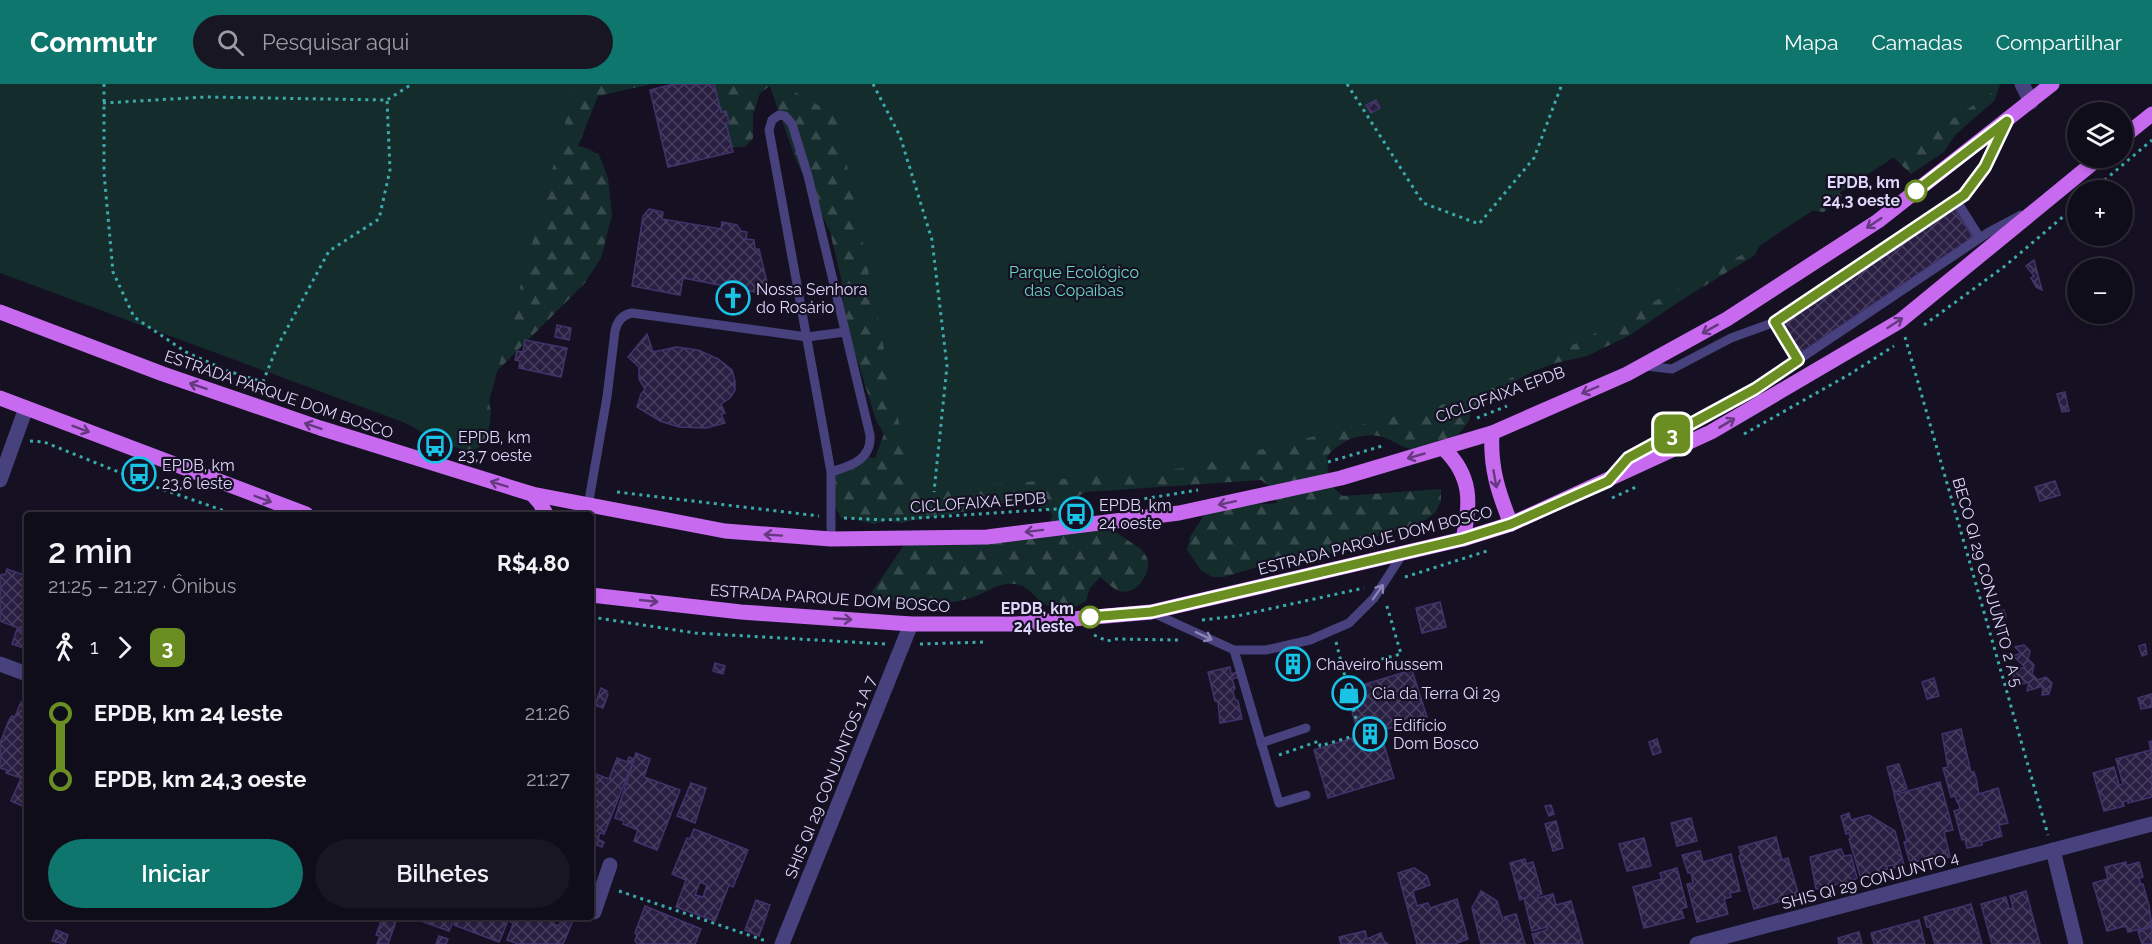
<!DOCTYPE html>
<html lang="pt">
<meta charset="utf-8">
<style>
:root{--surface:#100d1a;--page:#191623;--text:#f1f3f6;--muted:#9c9ca2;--line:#302d39;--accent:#0f766e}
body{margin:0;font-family:Raleway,sans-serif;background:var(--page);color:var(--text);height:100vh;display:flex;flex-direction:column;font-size:22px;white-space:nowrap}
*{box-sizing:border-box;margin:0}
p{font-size:20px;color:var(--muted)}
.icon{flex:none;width:33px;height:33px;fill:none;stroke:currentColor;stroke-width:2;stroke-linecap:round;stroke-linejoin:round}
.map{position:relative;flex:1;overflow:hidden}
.details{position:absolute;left:24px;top:428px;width:570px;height:408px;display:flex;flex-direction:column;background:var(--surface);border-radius:6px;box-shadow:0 3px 9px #0003,0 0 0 2px var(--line)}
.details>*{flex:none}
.badge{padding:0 12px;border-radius:9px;font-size:21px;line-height:39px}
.buttons{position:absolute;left:2067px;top:18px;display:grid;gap:12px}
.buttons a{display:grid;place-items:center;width:66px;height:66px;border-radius:50%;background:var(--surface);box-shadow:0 3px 9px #0003,0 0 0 2px var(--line);font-size:30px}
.map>.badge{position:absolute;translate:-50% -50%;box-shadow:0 0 0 3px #fff}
.legs{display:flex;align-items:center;gap:9px;height:66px;padding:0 24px;font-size:20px}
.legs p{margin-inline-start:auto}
.head{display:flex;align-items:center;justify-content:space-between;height:102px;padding:0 24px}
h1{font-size:33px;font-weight:600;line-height:45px}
.cta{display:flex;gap:12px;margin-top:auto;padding:12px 24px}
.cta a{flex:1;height:69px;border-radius:36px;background:var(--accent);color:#fff;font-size:24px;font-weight:600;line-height:69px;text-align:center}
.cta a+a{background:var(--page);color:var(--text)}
ul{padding:0 24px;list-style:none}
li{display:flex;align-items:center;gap:21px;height:66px;font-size:22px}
li i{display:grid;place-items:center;width:9px;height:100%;margin:0 8px;background:currentColor}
li i::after{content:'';width:15px;height:15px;margin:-8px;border:4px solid;border-radius:50%;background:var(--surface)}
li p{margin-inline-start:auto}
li:first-child i{background:linear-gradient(#0000 50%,currentColor 0)}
li:last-child i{background:linear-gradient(currentColor 50%,#0000 0)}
header{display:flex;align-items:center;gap:36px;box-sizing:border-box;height:84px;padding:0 30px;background:var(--accent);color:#fff}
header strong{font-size:28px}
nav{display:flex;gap:33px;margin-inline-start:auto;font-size:21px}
.search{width:420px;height:54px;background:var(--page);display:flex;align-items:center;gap:15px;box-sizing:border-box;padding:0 21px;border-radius:33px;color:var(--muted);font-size:22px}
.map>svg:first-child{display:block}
.forest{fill:url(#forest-firs)}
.park{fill:#152c2d}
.building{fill:url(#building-cross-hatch);stroke:#42336c;stroke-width:1.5;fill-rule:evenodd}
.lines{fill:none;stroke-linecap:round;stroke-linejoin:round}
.path{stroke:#3ca9aa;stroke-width:3;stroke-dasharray:3 4.5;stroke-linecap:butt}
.service{stroke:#47417d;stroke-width:9}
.minor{stroke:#47417d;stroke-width:15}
.primary{stroke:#c76aef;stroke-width:15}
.oneway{stroke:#65397f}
.oneway2{stroke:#8b84b6}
.line-1-casing{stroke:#fff;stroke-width:14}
.line-1{stroke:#6b8e23;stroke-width:9}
.stop-1-dot{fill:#fff;stroke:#6b8e23;stroke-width:3}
.labels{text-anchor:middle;stroke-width:4.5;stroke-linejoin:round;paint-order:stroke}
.stop-label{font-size:16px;font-weight:bold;fill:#ded7fb;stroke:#151123;text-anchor:end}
.park-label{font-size:16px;fill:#6bd3c1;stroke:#151123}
.poi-label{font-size:16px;fill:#ded7fb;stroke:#151123;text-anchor:start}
.street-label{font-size:16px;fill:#ded7fb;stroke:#151123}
</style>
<header>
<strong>Commutr</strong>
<div class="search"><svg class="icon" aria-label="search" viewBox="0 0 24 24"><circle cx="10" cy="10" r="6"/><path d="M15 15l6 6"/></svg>Pesquisar aqui</div>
<nav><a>Mapa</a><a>Camadas</a><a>Compartilhar</a></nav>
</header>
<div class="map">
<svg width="2152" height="860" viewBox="0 0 2152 860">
<defs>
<pattern id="forest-firs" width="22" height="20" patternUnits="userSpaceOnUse" patternTransform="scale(1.5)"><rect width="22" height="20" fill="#152c2d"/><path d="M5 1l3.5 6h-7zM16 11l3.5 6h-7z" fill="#374a4c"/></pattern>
<pattern id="building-cross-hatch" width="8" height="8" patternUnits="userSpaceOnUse" patternTransform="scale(1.5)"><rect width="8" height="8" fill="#291f42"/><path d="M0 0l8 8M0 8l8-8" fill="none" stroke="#483f5e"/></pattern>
</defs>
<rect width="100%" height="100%" fill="#151123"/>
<g class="forest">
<path d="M409,0h243l-54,12 -20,50 11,3 10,6 9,23 4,37 -11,43 -17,26 -99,99c5,16 9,34 2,51 -3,5 -5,12 -11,15 -18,7 -69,-26 -86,-35z"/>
<path d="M679,0h1134l-2,81 31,31 -18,16 -14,-2 -29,4 -12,26 -9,5 -5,10 -75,46 -50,34 -43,21 -31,7 -22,8 -52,28 -11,11 -2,11 -17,22c-11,3 -26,9 -38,7 -11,-2 -20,-9 -31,-13 -21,-6 -42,3 -56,19 1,17 1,30 16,40l98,-7v12l-6,12 -20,14 -25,4 -52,21 -67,11 -47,14h-12l-11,-7 -14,-20 3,-13 20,-31 27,-5 29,3 11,-1 -4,-14 -12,-9 -175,12 -11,6 6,10 61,42c2,4 6,7 6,12 1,14 -12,34 -29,29 -6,-2 -14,-10 -19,-14l-10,11 -4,13 -14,8 -14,2c-6,-3 -12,-6 -17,-9 -7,-6 -13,-15 -22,-17 -20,-6 -34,10 -52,14 -34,9 -64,6 -97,-4l36,-53 144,-16 2,-12c-29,-23 -68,-6 -100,0 -18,3 -35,5 -52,9l-14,-3 -12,4 -24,-6h-9l-14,-28 4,-18 32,-15 12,1 9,-24 -8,-14 -18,-58 -13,-30 -3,-50 -12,-50 -34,-72 -26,-74 -10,7 -7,22v23l-8,9h-12l-21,-40z"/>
<path d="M1907,0h93l-5,16 -40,35 -11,17 -33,22 -37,-35z"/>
</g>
<g class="park">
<path d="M0,0h600l-26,6 -98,359 -476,-176z"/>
<path d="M781,0h1215l2,5 -238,156 -283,151 -291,72 -273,24 -76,-376z"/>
</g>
<g class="building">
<path d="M674,0h40l7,28 5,-1 3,11 -3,1 7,29 -65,15 -18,-77z"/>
<path d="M1376,16l4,8 -9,5 -5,-8z"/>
<path d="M1955,123l20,31 -175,116 -20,-31z"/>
<path d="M1954,124l19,29 -176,118 -19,-30z"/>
<path d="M649,125l14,3 -1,7 59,10 1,-7 15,3 4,6 6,1 -1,7 8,1 1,9h4l11,46 -87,-17 -3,17 -48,-9 11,-70z"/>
<path d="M2034,176l8,30 -6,-3 -5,-9 3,-2 -8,-10z"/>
<path d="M557,241l14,3 -2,12 -14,-3z"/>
<path d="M647,250l6,18 23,-5 22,3 20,9 14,11 3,11v9l-5,8 -9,6 4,9 -4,1 4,9 -19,5 -27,-1 -19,-6 -23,-14 4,-13 4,-5 -6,-10v-12l-11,-10z"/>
<path d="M525,256l42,8 -6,29 -42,-9 1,-7 -5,-1 2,-9 6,1z"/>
<path d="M2065,308l4,19 -7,1 -5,-18z"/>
<path d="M2055,397l5,14 -20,6 -5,-14z"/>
<path d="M7,485l20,7 -1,55 -26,-10v-45l2,-2 3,1z"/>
<path d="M1440,518l6,25 -24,6 -6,-25z"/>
<path d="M2004,526l2,7 -9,2 -2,-7z"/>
<path d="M2002,534l5,19 -5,1 -5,-19z"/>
<path d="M17,545l10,4 -1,16 -14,-5z"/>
<path d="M2145,560l2,10 -5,2 -3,-10z"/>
<path d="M2024,561l6,6 -2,8 6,6 -2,9 6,6 8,-3 6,6 -3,11 -7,1 1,-9 -16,5 2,-9 -13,4 -4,-15 13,-4 -12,-11 8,-3 -6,-6z"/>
<path d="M715,579l10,3 -2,8 -10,-3z"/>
<path d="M1230,583l1,7 7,-2 1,5 -7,2 3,9 -2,4 2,7 3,2 4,18 -22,4 -2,-21 -3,-1 -7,-29z"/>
<path d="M1412,586l15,47 -47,14 14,47 -66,20 -14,-48 45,-14 -13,-46z"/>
<path d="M1934,594l5,18 -12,3 -5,-17z"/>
<path d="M601,604l6,3 -1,2 2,1 -5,14 -8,-3z"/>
<path d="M2151,610l1,13 -11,2 -3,-11z"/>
<path d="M21,618l6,2v97l-2,6 -14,-6 10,-23 -15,-5 1,-3 -7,-2v-25l9,-23 3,-4 3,1z"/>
<path d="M1961,645l10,43h3l2,6 3,16 19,-6 10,35 -9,2 3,11 -20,6v3l-15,3 -2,-9 -3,1 -8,-29 6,-2 -2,-8 -1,1 -2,-6 -4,1 -8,-29 5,-1 -6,-33z"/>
<path d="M1657,655l4,13 -8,3 -4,-13z"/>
<path d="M2152,657v56l-24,6v-3l-5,2 1,4 -20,5 -11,-38 21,-6 5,18 4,-1 -7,-25 35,-9 -2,-8z"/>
<path d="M636,669l14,6 -6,18 36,13 -23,60 -23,-9 4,-11 -15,-6 1,-3 -9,-3z"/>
<path d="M629,673l5,2 -3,8 -27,67 -4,-1 -2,6 6,3 -2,5 -11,-4v-71l18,7 8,-21 10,4z"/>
<path d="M1899,680l8,25 -13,4 -7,-26z"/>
<path d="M1940,698l13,48 -9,2 6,25 -20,5 -1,-4 -19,5 -6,-21 3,-1 -13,-46z"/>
<path d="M691,699l15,5 -11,35 -18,-7z"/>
<path d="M1551,721l3,9 -5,2 -4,-10z"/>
<path d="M1849,729l2,7 18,-5 26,16 9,34 -10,3 -1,-3 -6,1 1,3 -8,2 1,3 -20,5 -12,-40h2l-2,-6 -3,1 -5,-18z"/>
<path d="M1691,734l6,23 -20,5 -6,-23z"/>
<path d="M1556,737l7,27 -10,3 -8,-27z"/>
<path d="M694,745l54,21 -15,37 -4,-2 -14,36 -39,-14 10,-27 -14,-6 15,-36 3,1zM700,798l7,3 -4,12 -8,-2z"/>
<path d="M1776,753l6,23 6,-2 11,38 -45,13 -15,-53 2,-1 -2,-8z"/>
<path d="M1644,754l7,28 -24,5 -8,-27z"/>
<path d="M1841,765l3,7 7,-1 6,23 -6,3 -35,8 -6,-32z"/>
<path d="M1700,767l3,11 28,-8 9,37 -10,2 1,4 -7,2 4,15 -31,8 -10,-38 6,-1 -2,-11 -3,1 -6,-18z"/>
<path d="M1525,775l1,5 7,-2 9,32 -4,1v3l15,-4 3,11 15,-4 12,43h-48l-3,-10 15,-4v-3l-15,4 -8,-33 -4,2 -10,-37z"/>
<path d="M2126,778v4l13,-4 4,15 -4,1 2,7 2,-1 6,22 3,20 -24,6 -2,-6 -19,5 -14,-48 15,-4 -3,-12z"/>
<path d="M1414,784l13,8 3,9 -17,6 4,15 11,-3 2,5 27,-9 11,40 -13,5h-38l-19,-71z"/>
<path d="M1677,784l10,39 -6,2 3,9 -40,10 -11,-41 29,-8 -2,-6z"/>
<path d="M1481,807l16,10 6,20 2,-1 -1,-3 12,-3 9,30h-44l-9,-36z"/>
<path d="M2026,807l14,53h-48l-11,-40 25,-7 3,12 4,-1 -3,-12z"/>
<path d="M756,816l14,5 -11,31 -14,-6z"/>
<path d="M1971,820l11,40h-47l-5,-17h-3l-3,-10z"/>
<path d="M645,822l56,23 -6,15h-58l-2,-4 2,-5 -2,-2z"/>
<path d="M383,832h15l-10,28h-11l3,-8 -4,-1z"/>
<path d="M407,832h47l1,1 -6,14z"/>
<path d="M457,832h59l-3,7 -5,-2 -9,21 -45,-17z"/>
<path d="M516,832h39l-2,10 1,-2 5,2 3,-8 -2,-2h15l-12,28h-45l-11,-4z"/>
<path d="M1919,836l6,24h-51l-3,-11z"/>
<path d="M2152,843v17h-10l-4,-13z"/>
<path d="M56,846l12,5 -3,9 -13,-3z"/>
<path d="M1365,847l2,8 14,-6 3,8 4,3h-47l-2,-7z"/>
<path d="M1859,848l3,12h-23l-1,-6z"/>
<path d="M439,852l9,3 -2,5h-10z"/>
</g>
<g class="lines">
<g class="path">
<path d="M104,0v89l9,99 21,45 52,35 42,19 35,11"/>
<path d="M873,0l27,52 32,104 15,126 -13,126"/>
<path d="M1347,0l76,119 56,21 55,-66 28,-74"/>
<path d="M103,19l103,-6 181,3 25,-16"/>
<path d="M2093,106l59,-50"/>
<path d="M1924,241l81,-59 73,-62"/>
<path d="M1905,253l143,498"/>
<path d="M260,305l17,-42 52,-96 50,-32 11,-49 -3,-70"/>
<path d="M1477,334l30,-12"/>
<path d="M1744,350l106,-60 44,-28"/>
<path d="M30,357l14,1 112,45 77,27"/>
<path d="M1328,378l54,-16"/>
<path d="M617,408l202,24"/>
<path d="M1612,414l24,-11"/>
<path d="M1137,416l61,-10"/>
<path d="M844,434l42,2 185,-12"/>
<path d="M1405,493l82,-26"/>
<path d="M591,533l104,16 190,11"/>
<path d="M1202,536l35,-4 127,-28"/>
<path d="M1094,551l13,6 9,-2 62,1"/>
<path d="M1336,558l7,27 58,-15 -15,-51"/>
<path d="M920,560l66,-2"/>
<path d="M1279,671l40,-14 1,5 40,-12 -17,-65"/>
<path d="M619,807l147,50"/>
</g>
<g class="service">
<path d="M1956,116l24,38"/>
<path d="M1775,238l23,38"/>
<path d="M1646,282l26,3 59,-31 44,-16 188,-127 22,-28 21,-44"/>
<path d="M831,388c19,-6 41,-12 39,-37l-62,-259 -16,-52 -7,-8 -6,-1 -7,5 -3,10 62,342v67"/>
<path d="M1616,388l12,-14 127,-69 234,-157 32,-17"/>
<path d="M588,422l19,-109 8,-66c2,-10 7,-16 17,-18l175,24 38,-5"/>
<path d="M1153,529l81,37h32l44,-10 39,-17 25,-25 28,-43"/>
<path d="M1234,566l45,153 27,-8"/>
<path d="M1261,659l45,-15"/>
</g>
<g class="minor">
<path d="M2022,0l9,18"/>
<path d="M0,396l26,-72"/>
<path d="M0,580l27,10"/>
<path d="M2053,766l23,94"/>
<path d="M594,828l16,-47"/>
<path d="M782,860l129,-320"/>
<path d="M1697,860l455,-120"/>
</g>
<g class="primary">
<path d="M2122,54l30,-24"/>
<path d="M0,228l163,62 157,54 212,66 193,37 106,8 156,-2 192,-24 162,-35 151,-45 135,-59 100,-55 151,-98 174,-137"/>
<path d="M0,314l306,116"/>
<path d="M1492,349c-2,34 6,59 19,91"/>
<path d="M1444,365c28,27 27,54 19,90"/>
<path d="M532,410l8,9 6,11"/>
<path d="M591,511l150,17 170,12h106l134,-12 312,-73 48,-15 200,-92 189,-111 199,-163"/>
</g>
</g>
<defs><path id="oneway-shaft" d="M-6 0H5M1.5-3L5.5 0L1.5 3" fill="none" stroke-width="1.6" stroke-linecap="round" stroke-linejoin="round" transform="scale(1.5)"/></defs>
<g class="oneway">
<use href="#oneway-shaft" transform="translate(1874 139) rotate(146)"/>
<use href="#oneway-shaft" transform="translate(1895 239) rotate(-33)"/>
<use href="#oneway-shaft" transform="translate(1710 245) rotate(151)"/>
<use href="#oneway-shaft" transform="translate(198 302) rotate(-161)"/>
<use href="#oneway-shaft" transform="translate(1590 306) rotate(157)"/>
<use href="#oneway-shaft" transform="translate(1727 339) rotate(-31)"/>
<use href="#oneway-shaft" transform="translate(313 342) rotate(-161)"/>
<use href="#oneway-shaft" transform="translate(81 345) rotate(21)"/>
<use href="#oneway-shaft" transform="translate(1416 372) rotate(164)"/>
<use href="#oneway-shaft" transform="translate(1495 395) rotate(80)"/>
<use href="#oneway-shaft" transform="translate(499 400) rotate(-163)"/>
<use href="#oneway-shaft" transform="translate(263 415) rotate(21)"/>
<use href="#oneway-shaft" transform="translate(1227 419) rotate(168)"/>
<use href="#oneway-shaft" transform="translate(1034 447) rotate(173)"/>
<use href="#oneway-shaft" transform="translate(773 451) rotate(-176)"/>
<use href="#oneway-shaft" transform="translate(649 517) rotate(6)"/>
<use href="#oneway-shaft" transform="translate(843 535) rotate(4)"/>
</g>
<g class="oneway2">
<use href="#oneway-shaft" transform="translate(1378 508) rotate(-55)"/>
<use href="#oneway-shaft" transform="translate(1204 552) rotate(25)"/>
</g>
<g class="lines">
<defs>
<path id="line-1" d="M1090,533l61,-5 312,-73 48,-15 97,-43 20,-23 127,-69 43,-29 -23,-38 189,-127 21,-28 22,-46 -91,70"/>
</defs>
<use href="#line-1" class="line-1-casing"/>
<use href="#line-1" class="line-1"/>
</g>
<defs>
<symbol id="church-ring" viewBox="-11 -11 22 22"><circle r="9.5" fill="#151123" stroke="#18c3e6" stroke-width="1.5"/><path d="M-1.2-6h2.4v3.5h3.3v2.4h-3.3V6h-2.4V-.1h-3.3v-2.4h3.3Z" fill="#18c3e6"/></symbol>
<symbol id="bus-ring" viewBox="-11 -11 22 22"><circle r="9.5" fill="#151123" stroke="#18c3e6" stroke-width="1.5"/><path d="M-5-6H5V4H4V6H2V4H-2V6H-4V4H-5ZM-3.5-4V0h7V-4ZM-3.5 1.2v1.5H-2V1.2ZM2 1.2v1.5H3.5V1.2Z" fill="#18c3e6"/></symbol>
<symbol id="building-ring" viewBox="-11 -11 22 22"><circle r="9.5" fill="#151123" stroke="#18c3e6" stroke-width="1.5"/><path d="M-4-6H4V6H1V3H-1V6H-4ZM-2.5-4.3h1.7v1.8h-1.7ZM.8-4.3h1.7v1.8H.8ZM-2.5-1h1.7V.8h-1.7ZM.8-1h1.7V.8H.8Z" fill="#18c3e6"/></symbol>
<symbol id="shop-ring" viewBox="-11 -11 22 22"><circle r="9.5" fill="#151123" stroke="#18c3e6" stroke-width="1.5"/><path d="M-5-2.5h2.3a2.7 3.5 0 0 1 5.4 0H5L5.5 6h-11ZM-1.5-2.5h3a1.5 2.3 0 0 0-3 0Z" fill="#18c3e6"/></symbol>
</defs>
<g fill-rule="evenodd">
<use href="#church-ring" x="714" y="195" width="38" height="38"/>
<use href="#bus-ring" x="416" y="343" width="38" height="38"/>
<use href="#bus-ring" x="120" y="371" width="38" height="38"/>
<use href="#bus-ring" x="1057" y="411" width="38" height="38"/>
<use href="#building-ring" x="1274" y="561" width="38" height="38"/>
<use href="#shop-ring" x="1330" y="590" width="38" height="38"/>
<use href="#building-ring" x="1351" y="631" width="38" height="38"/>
</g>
<g class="stop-1-dot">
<circle cx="1916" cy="107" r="10"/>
<circle cx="1090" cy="533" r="10"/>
</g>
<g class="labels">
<g class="stop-label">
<text x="1900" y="104">EPDB, km<tspan x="1900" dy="18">24,3 oeste</tspan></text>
<text x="1074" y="530">EPDB, km<tspan x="1074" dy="18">24 leste</tspan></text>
</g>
<g class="park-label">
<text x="1074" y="194">Parque Ecológico<tspan x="1074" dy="18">das Copaíbas</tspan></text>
</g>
<g class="poi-label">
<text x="756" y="211">Nossa Senhora<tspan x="756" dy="18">do Rosário</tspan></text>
<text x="458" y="359">EPDB, km<tspan x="458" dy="18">23,7 oeste</tspan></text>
<text x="162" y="387">EPDB, km<tspan x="162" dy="18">23,6 leste</tspan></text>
<text x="1099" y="427">EPDB, km<tspan x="1099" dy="18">24 oeste</tspan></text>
<text x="1316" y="586">Chaveiro hussem</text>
<text x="1372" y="615">Cia da Terra Qi 29</text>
<text x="1393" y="647">Edifício<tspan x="1393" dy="18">Dom Bosco</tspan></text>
</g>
<g class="street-label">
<text transform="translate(279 310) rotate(19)" y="6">ESTRADA PARQUE DOM BOSCO</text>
<text transform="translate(1500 310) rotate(-20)" y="6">CICLOFAIXA EPDB</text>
<text transform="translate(978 418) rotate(-4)" y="6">CICLOFAIXA EPDB</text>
<text transform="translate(1375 456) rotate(-14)" y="6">ESTRADA PARQUE DOM BOSCO</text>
<text transform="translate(1988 498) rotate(74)" y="6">BECO QI 29 CONJUNTO 2 A 5</text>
<text transform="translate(830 514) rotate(4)" y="6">ESTRADA PARQUE DOM BOSCO</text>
<text transform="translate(830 693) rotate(-68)" y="6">SHIS QI 29 CONJUNTOS 1 A 7</text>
<text transform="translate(1870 796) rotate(-15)" y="6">SHIS QI 29 CONJUNTO 4</text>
</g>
</g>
</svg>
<div class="buttons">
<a><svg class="icon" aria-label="layers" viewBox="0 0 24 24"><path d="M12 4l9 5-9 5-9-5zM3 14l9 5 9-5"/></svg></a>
<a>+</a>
<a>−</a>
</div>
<b class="badge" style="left:1672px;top:350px;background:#6b8e23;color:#fff">3</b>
<section class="details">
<div class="head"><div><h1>2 min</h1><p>21:25 – 21:27 · Ônibus</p></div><b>R$4.80</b></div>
<div class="legs"><svg class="icon" aria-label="walk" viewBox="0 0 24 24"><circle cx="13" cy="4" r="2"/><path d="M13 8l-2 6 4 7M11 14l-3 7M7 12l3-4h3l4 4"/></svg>1<svg class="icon" aria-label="forward" viewBox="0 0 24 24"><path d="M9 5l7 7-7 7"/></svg><b class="badge" style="background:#6b8e23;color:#fff">3</b></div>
<ul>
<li><i style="color:#6b8e23"></i><b>EPDB, km 24 leste</b><p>21:26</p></li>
<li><i style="color:#6b8e23"></i><b>EPDB, km 24,3 oeste</b><p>21:27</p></li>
</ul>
<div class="cta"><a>Iniciar</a><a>Bilhetes</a></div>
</section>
</div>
